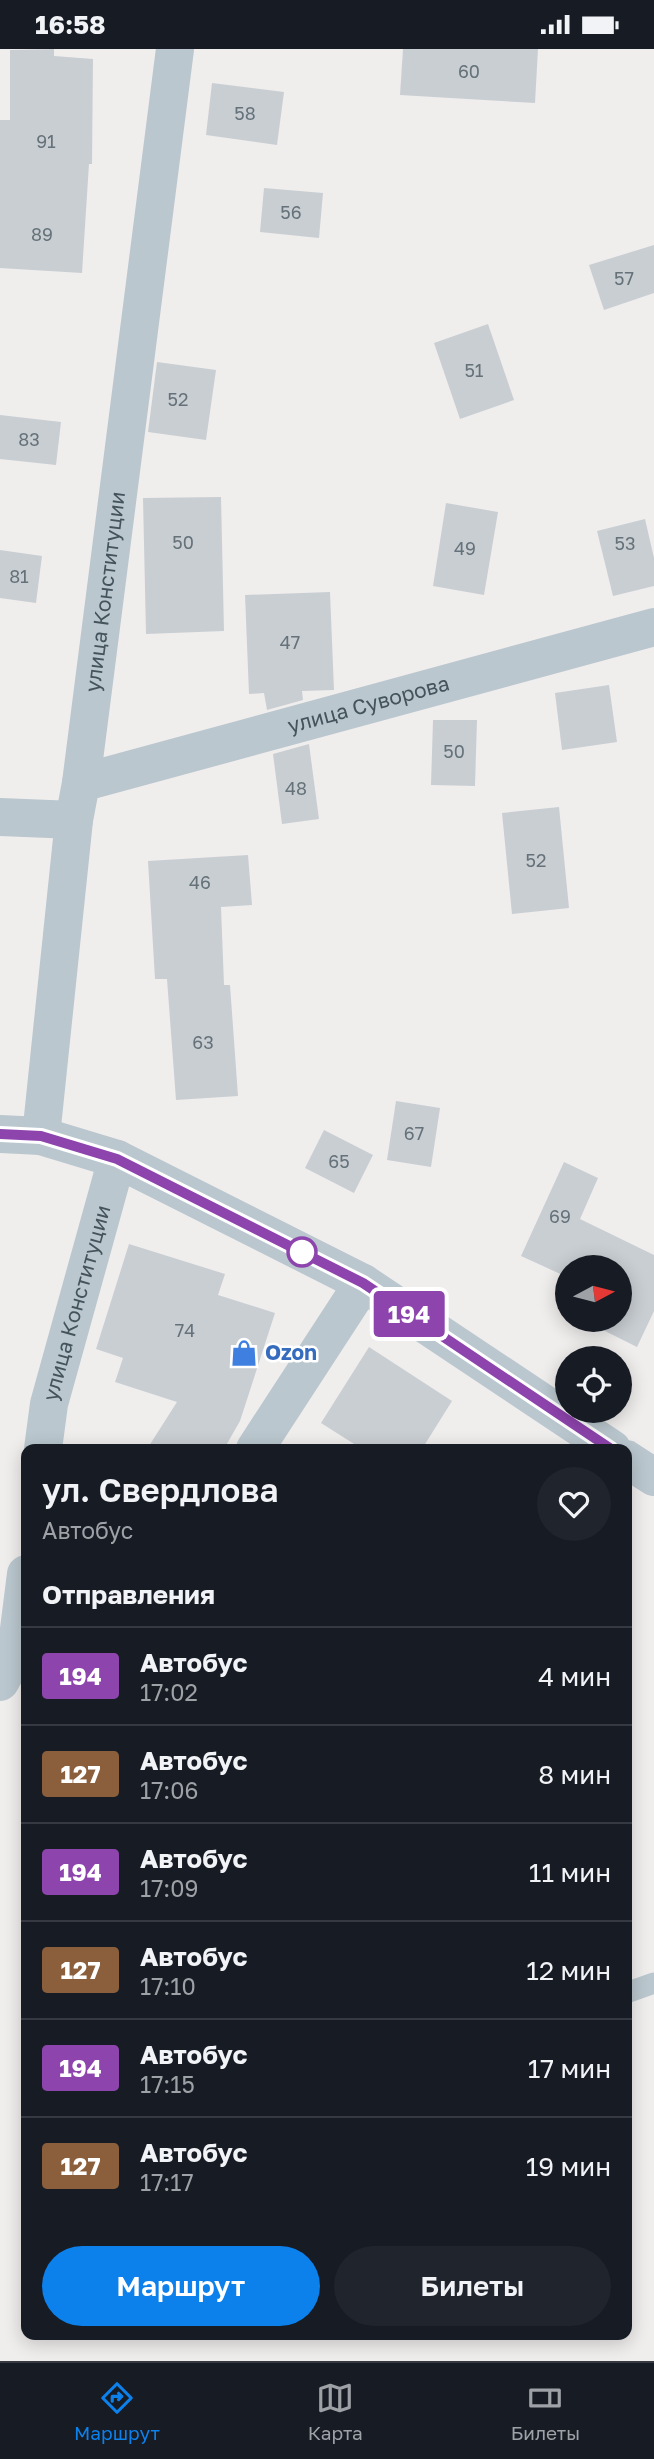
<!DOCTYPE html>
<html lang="ru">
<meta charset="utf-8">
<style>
:root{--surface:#171b24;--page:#20242c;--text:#f1f3f6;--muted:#9ea1a6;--line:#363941;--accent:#0c80eb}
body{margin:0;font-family:"Golos Text",sans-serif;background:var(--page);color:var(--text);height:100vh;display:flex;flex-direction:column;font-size:26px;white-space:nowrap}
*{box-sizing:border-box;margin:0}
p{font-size:23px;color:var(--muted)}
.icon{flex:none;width:38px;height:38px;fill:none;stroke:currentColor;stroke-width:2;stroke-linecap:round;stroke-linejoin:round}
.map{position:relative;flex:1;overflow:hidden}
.side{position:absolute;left:21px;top:1395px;width:611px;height:896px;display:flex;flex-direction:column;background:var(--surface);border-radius:14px;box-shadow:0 4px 18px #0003}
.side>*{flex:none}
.badge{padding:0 14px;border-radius:5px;font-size:24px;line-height:46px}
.needle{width:46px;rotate:83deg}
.buttons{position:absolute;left:555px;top:1206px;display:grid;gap:14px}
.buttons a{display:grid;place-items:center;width:77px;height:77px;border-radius:50%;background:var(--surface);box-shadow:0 4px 18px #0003;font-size:35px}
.map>.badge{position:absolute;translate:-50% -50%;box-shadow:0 0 0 4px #fff}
h2{padding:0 21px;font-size:26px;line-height:63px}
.round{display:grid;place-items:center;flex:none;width:74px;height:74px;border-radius:37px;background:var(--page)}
.summary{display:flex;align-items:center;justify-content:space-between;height:119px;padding:0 21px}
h1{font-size:33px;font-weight:600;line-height:52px}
.button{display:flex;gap:14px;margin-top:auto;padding:14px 21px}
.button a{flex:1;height:80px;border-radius:42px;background:var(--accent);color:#fff;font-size:28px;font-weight:600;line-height:80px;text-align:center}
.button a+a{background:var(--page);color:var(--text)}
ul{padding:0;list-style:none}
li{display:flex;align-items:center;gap:21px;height:98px;padding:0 21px;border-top:2px solid var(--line)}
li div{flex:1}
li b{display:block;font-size:26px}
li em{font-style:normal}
li .badge{min-width:77px;font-weight:700;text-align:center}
.status{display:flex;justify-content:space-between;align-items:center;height:49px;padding:0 35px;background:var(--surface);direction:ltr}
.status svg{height:19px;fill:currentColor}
.menu{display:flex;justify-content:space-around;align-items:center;height:98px;border-top:2px solid var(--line);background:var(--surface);font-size:19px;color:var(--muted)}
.menu a{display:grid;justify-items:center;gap:4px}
.menu .current{color:var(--accent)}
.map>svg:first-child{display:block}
.building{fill:#c9ced3}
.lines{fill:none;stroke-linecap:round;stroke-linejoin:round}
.service{stroke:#bac7ce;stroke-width:21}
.minor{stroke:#bac7ce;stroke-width:38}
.line-casing{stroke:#fff;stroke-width:16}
.line{stroke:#8e44ad;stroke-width:10}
.stop-dot{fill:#fff;stroke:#8e44ad;stroke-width:3.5}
.labels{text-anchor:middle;stroke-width:5;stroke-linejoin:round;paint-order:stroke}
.number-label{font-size:18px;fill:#65727a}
.street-label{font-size:21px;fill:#44535c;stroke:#fff}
.shop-label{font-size:21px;font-weight:bold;fill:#366cbe;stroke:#fff;text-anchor:start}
</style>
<div class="status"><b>16:58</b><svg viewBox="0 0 49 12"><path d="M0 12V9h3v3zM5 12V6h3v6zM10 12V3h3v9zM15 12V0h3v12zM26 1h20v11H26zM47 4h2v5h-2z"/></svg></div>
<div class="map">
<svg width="654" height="2312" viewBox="0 0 654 2312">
<rect width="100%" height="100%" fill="#f0eded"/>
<g class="building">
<path d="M54,0v7l39,3 -1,105h-3l-7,109 -82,-5v-148h10v-70z"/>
<path d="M403,0h135l-3,54 -135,-8z"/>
<path d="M212,34l72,9 -7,53 -71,-10z"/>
<path d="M264,139l59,5 -4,45 -59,-6z"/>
<path d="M654,196v48l-50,17 -15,-45z"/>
<path d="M488,275l26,76 -54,19 -26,-76z"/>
<path d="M157,313l59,8 -10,70 -58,-8z"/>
<path d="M0,366l61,7 -5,43 -56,-6z"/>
<path d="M221,448l3,134 -78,3 -3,-136z"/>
<path d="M446,454l52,9 -14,83 -51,-9z"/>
<path d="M645,470l9,39v28l-41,10 -16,-65z"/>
<path d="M0,501l42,6 -6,47 -36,-5z"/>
<path d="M330,543l4,98 -32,1 1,9 -36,10 -3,-17 -15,1 -4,-99z"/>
<path d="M609,636l8,57 -55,8 -7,-57z"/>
<path d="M433,671h44l-2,66 -44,-1z"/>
<path d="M309,695l10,75 -37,5 -9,-70z"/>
<path d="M559,758l10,101 -57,6 -10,-101z"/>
<path d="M248,806l4,50 -31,2 3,78h6l8,111 -62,4 -9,-121h-12l-7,-118z"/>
<path d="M396,1052l44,7 -9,59 -44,-7z"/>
<path d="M324,1081l49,25 -19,38 -49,-25z"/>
<path d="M564,1113l34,16 -18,41 74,36v56l-17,36 -44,-22 3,-6h24v-52h-53v10l-46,-21z"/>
<path d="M129,1195l96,30 -7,21 57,18 -35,108 -16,28h-77l30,-47 -62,-20 8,-24 -27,-9z"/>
<path d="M369,1298l83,54 -30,48h-60l-41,-26z"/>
</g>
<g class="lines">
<path class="service" d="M626,1944l28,-10"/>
<g class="minor">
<path id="s1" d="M81,734l573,-156"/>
<path d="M0,768l74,3"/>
<path d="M0,1085l41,2 76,23 246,124 249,166"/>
<path id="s2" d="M41,1087l33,-316 7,-37 94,-734"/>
<path id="s3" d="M43,1400l6,-45 68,-245"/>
<path d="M255,1400l108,-166"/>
<path d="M626,1410l28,18"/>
<path d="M0,1633l16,-29 10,-79"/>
</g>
</g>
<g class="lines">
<defs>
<path id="line" d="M0,1085l41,2 76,23 246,124 248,166"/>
</defs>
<use href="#line" class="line-casing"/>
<use href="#line" class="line"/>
</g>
<defs>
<symbol id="shop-bare" viewBox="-9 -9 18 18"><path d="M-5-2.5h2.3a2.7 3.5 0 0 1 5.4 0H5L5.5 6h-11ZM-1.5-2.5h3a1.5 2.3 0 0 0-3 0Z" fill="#3f7fe0" stroke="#fff" stroke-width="2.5" paint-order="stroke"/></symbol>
</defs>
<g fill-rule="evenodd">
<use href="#shop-bare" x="225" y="1285" width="38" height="38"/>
</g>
<circle class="stop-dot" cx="302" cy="1203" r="14"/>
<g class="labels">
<g class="number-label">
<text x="469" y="29">60</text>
<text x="245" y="71">58</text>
<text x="46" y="99">91</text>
<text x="291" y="170">56</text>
<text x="42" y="192">89</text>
<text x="624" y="236">57</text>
<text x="474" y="328">51</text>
<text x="178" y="357">52</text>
<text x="29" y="397">83</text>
<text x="183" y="500">50</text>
<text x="625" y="501">53</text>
<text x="465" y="506">49</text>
<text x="19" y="534">81</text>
<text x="290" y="600">47</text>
<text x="454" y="709">50</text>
<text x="296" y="746">48</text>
<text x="536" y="818">52</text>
<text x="200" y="840">46</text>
<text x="203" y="1000">63</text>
<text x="414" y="1091">67</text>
<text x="339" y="1119">65</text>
<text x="560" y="1174">69</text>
<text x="185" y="1288">74</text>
</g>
<g class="street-label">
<text dy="7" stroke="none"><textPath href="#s2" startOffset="548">улица Конституции</textPath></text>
<text dy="7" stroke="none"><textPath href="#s1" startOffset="298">улица Суворова</textPath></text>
<text dy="7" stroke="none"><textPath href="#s3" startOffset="150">улица Конституции</textPath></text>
</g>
<g class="shop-label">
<text x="265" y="1311">Ozon</text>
</g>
</g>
</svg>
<div class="buttons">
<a><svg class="needle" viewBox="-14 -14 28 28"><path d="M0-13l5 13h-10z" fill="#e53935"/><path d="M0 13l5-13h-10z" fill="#9ea1a6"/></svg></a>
<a><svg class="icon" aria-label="locate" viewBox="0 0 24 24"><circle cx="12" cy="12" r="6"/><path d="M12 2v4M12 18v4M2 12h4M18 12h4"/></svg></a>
</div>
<b class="badge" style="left:409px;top:1265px;background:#8e44ad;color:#fff">194</b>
<section class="side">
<div class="summary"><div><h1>ул. Свердлова</h1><p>Автобус</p></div><a class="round"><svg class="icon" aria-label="heart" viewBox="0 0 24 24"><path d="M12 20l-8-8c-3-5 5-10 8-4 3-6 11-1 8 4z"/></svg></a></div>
<h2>Отправления</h2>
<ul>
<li><span class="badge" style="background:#8e44ad;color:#fff">194</span><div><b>Автобус</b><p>17:02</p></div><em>4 мин</em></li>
<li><span class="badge" style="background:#8b5e3c;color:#fff">127</span><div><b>Автобус</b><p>17:06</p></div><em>8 мин</em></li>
<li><span class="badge" style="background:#8e44ad;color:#fff">194</span><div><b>Автобус</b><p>17:09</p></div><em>11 мин</em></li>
<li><span class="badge" style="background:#8b5e3c;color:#fff">127</span><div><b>Автобус</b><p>17:10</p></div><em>12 мин</em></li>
<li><span class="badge" style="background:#8e44ad;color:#fff">194</span><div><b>Автобус</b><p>17:15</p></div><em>17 мин</em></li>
<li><span class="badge" style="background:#8b5e3c;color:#fff">127</span><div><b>Автобус</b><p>17:17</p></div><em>19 мин</em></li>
</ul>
<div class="button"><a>Маршрут</a><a>Билеты</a></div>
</section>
</div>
<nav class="menu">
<a class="current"><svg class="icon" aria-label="directions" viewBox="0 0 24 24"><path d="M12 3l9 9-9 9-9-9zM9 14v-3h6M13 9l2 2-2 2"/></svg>Маршрут</a>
<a><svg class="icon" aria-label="map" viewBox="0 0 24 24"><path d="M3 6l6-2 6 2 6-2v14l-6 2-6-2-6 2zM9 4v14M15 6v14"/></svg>Карта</a>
<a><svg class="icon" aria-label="tickets" viewBox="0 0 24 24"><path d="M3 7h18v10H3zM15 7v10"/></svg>Билеты</a>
</nav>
